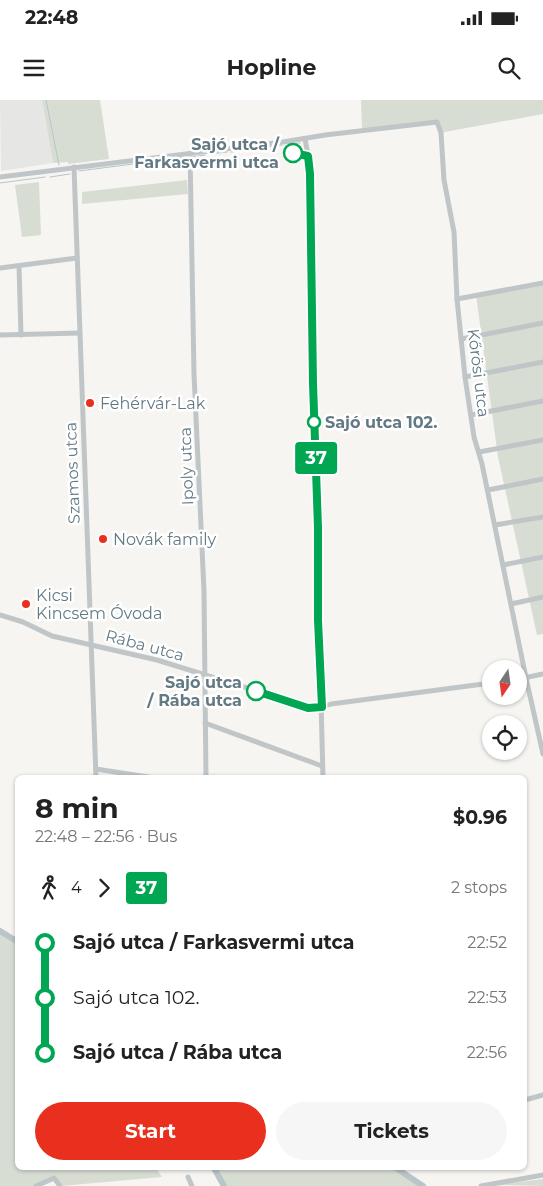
<!DOCTYPE html>
<meta charset="utf-8">
<style>
:root{--surface:#fff;--page:#f6f6f6;--text:#222;--muted:#767676;--accent:#e92f1e}
body{margin:0;font-family:Montserrat,sans-serif;background:var(--page);color:var(--text);height:100vh;display:flex;flex-direction:column;font-size:19px;white-space:nowrap}
*{box-sizing:border-box;margin:0}
p{font-size:16px;color:var(--muted)}
.icon{flex:none;width:28px;height:28px;fill:none;stroke:currentColor;stroke-width:2;stroke-linecap:round;stroke-linejoin:round}
.map{position:relative;flex:1;overflow:hidden}
.drawer{position:absolute;left:15px;top:675px;width:512px;height:395px;display:flex;flex-direction:column;background:var(--surface);border-radius:8px;box-shadow:0 1px 4px #0004}
.drawer>*{flex:none}
.badge{padding:0 10px;border-radius:4px;font-size:18px;line-height:32px}
.needle{width:32px;rotate:193deg}
.tools{position:absolute;left:482px;top:560px;display:grid;gap:10px}
.tools a{display:grid;place-items:center;width:45px;height:45px;border-radius:50%;background:var(--surface);box-shadow:0 1px 4px #0004;font-size:25px}
.map>.badge{position:absolute;translate:-50% -50%;box-shadow:0 0 0 2px #fff}
.legs{display:flex;align-items:center;gap:8px;height:55px;padding:0 20px;font-size:16px}
.legs p{margin-inline-start:auto}
.head{display:flex;align-items:center;justify-content:space-between;height:85px;padding:0 20px}
h1{font-size:28px;font-weight:700;line-height:38px}
.action{display:flex;gap:10px;margin-top:auto;padding:10px 20px}
.action a{flex:1;height:58px;border-radius:30px;background:var(--accent);color:#fff;font-size:20px;font-weight:700;line-height:58px;text-align:center}
.action a+a{background:var(--page);color:var(--text)}
ul{padding:0 20px;list-style:none}
li{display:flex;align-items:center;gap:18px;height:55px;font-size:19px}
li i{display:grid;place-items:center;width:8px;height:100%;margin:0 6px;background:currentColor}
li i::after{content:'';width:12px;height:12px;margin:-6px;border:4px solid;border-radius:50%;background:var(--surface)}
li p{margin-inline-start:auto}
li:first-child i{background:linear-gradient(#0000 50%,currentColor 0)}
li:last-child i{background:linear-gradient(currentColor 50%,#0000 0)}
.status{display:flex;justify-content:space-between;align-items:center;height:35px;padding:0 25px;background:var(--surface);direction:ltr}
.status svg{height:14px;fill:currentColor}
header{display:flex;justify-content:space-between;align-items:center;height:65px;padding:0 20px;background:var(--surface);font-size:22px;font-weight:700}
.map>svg:first-child{display:block}
.built{fill:#e6e7e5}
.green{fill:#d8ddd3}
.lines{fill:none;stroke-linecap:round;stroke-linejoin:round}
.stream{stroke:#b6c6c8;stroke-width:1}
.minor{stroke:#c0c6c8;stroke-width:5}
.major{stroke:#bac5c9;stroke-width:6}
.line-1-casing{stroke:#fff;stroke-width:11}
.line-1{stroke:#00a651;stroke-width:8}
.stop-1-dot{fill:#fff;stroke:#00a651;stroke-width:2.5}
.poi-dot{fill:#e92f1e;stroke:#fff;stroke-width:2}
.labels{text-anchor:middle;stroke-width:5;stroke-linejoin:round;paint-order:stroke}
.stop-label{font-size:16px;font-weight:bold;fill:#637a84;stroke:#fff;text-anchor:end}
.street-label{font-size:16px;fill:#637a84;stroke:#fff}
.poi-label{font-size:16px;fill:#637a84;stroke:#fff;text-anchor:start}
</style>
<div class="status"><b>22:48</b><svg viewBox="0 0 49 12"><path d="M0 12V9h3v3zM5 12V6h3v6zM10 12V3h3v9zM15 12V0h3v12zM26 1h20v11H26zM47 4h2v5h-2z"/></svg></div>
<header><svg class="icon" aria-label="menu" viewBox="0 0 24 24"><path d="M4 6h16M4 12h16M4 18h16"/></svg>Hopline<svg class="icon" aria-label="search" viewBox="0 0 24 24"><circle cx="10" cy="10" r="6"/><path d="M15 15l6 6"/></svg></header>
<div class="map">
<svg width="543" height="1086" viewBox="0 0 543 1086">
<rect width="100%" height="100%" fill="#f6f5f2"/>
<path class="built" d="M0,0h42l11,63 -52,8z"/>
<g class="green">
<path d="M42,0h58l9,59 -41,5v-2l-15,1z"/>
<path d="M361,0h182v14l-104,19 -2,-13 -75,10z"/>
<path d="M187,80l1,14 -106,10v-12z"/>
<path d="M39,82l2,53 -19,2 -7,-52z"/>
<path d="M543,183v351l-6,1 -39,-178 -22,-162z"/>
<path d="M0,831l17,11 1,226h138l6,9 -101,9 -5,-7 -20,7h-36z"/>
<path d="M214,1068h182l27,18h-199z"/>
<path d="M543,1079v7l-49,-1z"/>
</g>
<g class="lines">
<g class="stream">
<path d="M46,0l13,65"/>
<path d="M288,44l12,-1"/>
<path d="M231,52l51,-7"/>
<path d="M210,54l17,-2"/>
<path d="M192,57l13,-2"/>
<path d="M79,71l108,-14"/>
<path d="M50,77l20,-3"/>
<path d="M0,83l45,-6"/>
</g>
<g class="minor">
<path d="M305,39c7,33 7,68 7,102 0,37 0,75 0,113 3,141 8,282 11,424"/>
<path d="M190,53l4,221 10,217 2,187"/>
<path d="M74,67l22,611"/>
<path d="M0,77l283,-35 42,-7 112,-13 4,11 3,47 10,52 3,67 8,78 9,60 8,27 44,214 17,76"/>
<path d="M19,166l2,69"/>
<path d="M0,168l77,-10"/>
<path d="M457,199l86,-16"/>
<path d="M0,235l80,-2"/>
<path d="M461,239l82,-16"/>
<path d="M465,277l78,-15"/>
<path d="M471,315l72,-14"/>
<path d="M479,352l64,-12"/>
<path d="M488,390l55,-11"/>
<path d="M495,425l48,-8"/>
<path d="M503,465l40,-8"/>
<path d="M511,504l32,-7"/>
<path d="M0,515l23,7 29,14 105,24 155,48 10,-1 9,-3 160,-21"/>
<path d="M519,579l24,-5"/>
<path d="M205,623l117,43"/>
<path d="M96,669l58,9"/>
<path d="M525,1000l18,-5"/>
<path d="M188,1077l4,9"/>
<path d="M36,1086l18,-8 6,8"/>
<path d="M481,1086l62,-11"/>
</g>
<g class="major">
<path d="M0,831l18,11"/>
<path d="M214,1068l10,18"/>
<path d="M396,1068l27,18"/>
</g>
</g>
<g class="lines">
<defs>
<path id="line-1" d="M256,591l52,17 14,-1 -4,-87v-92l-5,-145 -3,-209 -2,-18 -15,-3"/>
</defs>
<use href="#line-1" class="line-1-casing"/>
<use href="#line-1" class="line-1"/>
</g>
<g class="stop-1-dot">
<circle cx="293" cy="53" r="9"/>
<circle cx="314" cy="322" r="6"/>
<circle cx="256" cy="591" r="9"/>
</g>
<g class="poi-dot">
<circle cx="90" cy="303" r="5"/>
<circle cx="103" cy="439" r="5"/>
<circle cx="26" cy="504" r="5"/>
</g>
<g class="labels">
<g class="stop-label">
<text x="279" y="50">Sajó utca /<tspan x="279" dy="18">Farkasvermi utca</tspan></text>
<text x="325" y="328" text-anchor="start">Sajó utca 102.</text>
<text x="242" y="588">Sajó utca<tspan x="242" dy="18">/ Rába utca</tspan></text>
</g>
<g class="street-label">
<text transform="translate(479 273) rotate(83)" y="6">Kőrösi utca</text>
<text transform="translate(186 366) rotate(-92)" y="6">Ipoly utca</text>
<text transform="translate(72 373) rotate(-92)" y="6">Szamos utca</text>
<text transform="translate(145 545) rotate(15)" y="6">Rába utca</text>
</g>
<g class="poi-label">
<text x="100" y="309">Fehérvár-Lak</text>
<text x="113" y="445">Novák family</text>
<text x="36" y="501">Kicsi<tspan x="36" dy="18">Kincsem Óvoda</tspan></text>
</g>
</g>
</svg>
<div class="tools">
<a><svg class="needle" viewBox="-14 -14 28 28"><path d="M0-13l5 13h-10z" fill="#e53935"/><path d="M0 13l5-13h-10z" fill="#767676"/></svg></a>
<a><svg class="icon" aria-label="locate" viewBox="0 0 24 24"><circle cx="12" cy="12" r="6"/><path d="M12 2v4M12 18v4M2 12h4M18 12h4"/></svg></a>
</div>
<b class="badge" style="left:316px;top:358px;background:#00a651;color:#fff">37</b>
<section class="drawer">
<div class="head"><div><h1>8 min</h1><p>22:48 – 22:56 · Bus</p></div><b>$0.96</b></div>
<div class="legs"><svg class="icon" aria-label="walk" viewBox="0 0 24 24"><circle cx="13" cy="4" r="2"/><path d="M13 8l-2 6 4 7M11 14l-3 7M7 12l3-4h3l4 4"/></svg>4<svg class="icon" aria-label="forward" viewBox="0 0 24 24"><path d="M9 5l7 7-7 7"/></svg><b class="badge" style="background:#00a651;color:#fff">37</b><p>2 stops</p></div>
<ul>
<li><i style="color:#00a651"></i><b>Sajó utca / Farkasvermi utca</b><p>22:52</p></li>
<li><i style="color:#00a651"></i><span>Sajó utca 102.</span><p>22:53</p></li>
<li><i style="color:#00a651"></i><b>Sajó utca / Rába utca</b><p>22:56</p></li>
</ul>
<div class="action"><a>Start</a><a>Tickets</a></div>
</section>
</div>
